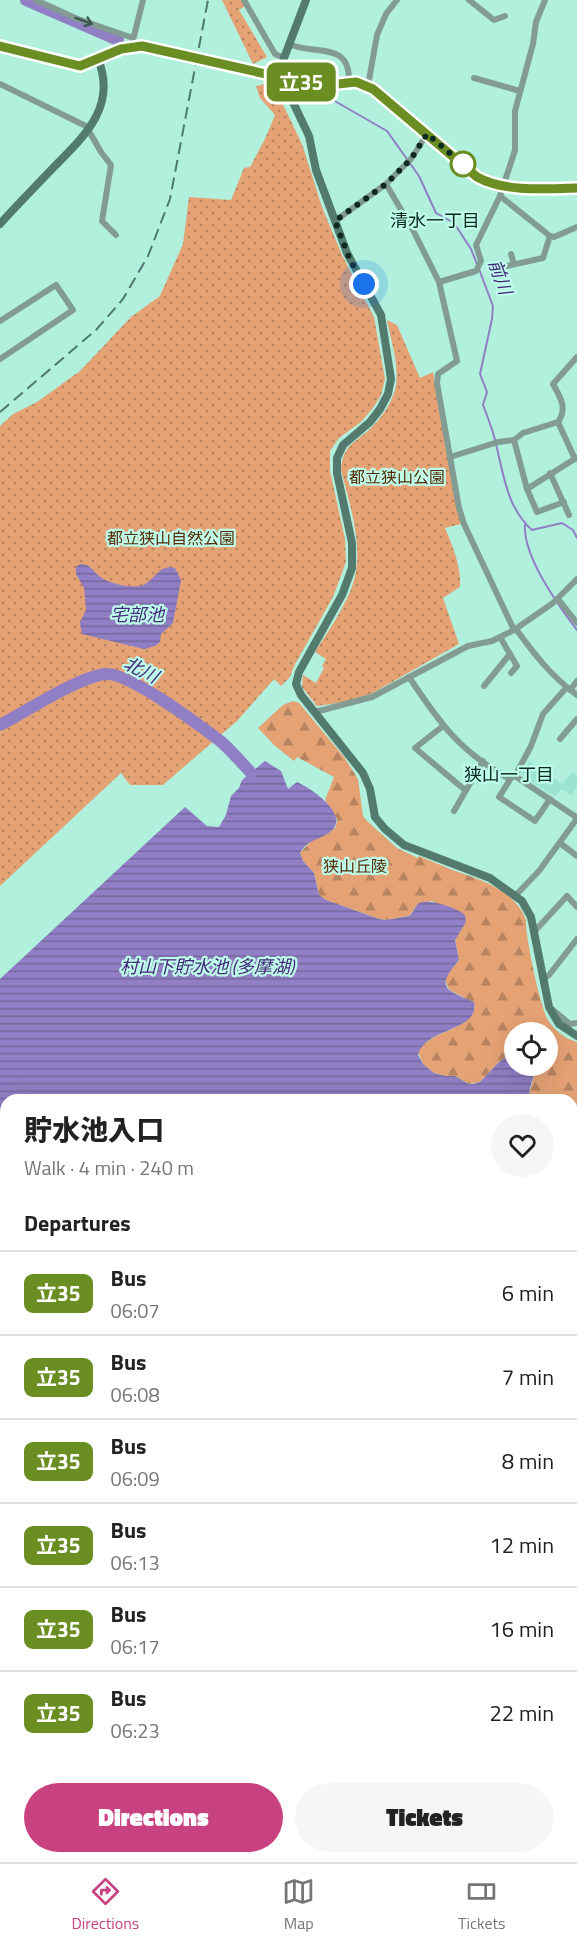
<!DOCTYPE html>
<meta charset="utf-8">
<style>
:root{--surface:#fff;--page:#f6f6f6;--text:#222;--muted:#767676;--line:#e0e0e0;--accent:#c84282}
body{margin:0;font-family:"Titillium Web","Noto Sans JP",sans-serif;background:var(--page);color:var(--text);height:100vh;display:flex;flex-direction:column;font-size:22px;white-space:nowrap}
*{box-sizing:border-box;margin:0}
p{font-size:20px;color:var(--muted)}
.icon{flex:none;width:33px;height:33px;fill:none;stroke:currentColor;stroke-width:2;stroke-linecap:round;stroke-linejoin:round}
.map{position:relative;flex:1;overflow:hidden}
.panel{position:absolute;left:0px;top:1094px;width:578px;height:770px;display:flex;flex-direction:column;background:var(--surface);border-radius:18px 18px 0 0;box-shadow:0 6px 24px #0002}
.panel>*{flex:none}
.badge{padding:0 12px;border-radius:9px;font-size:21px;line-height:39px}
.fabs{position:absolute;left:504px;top:1022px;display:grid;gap:12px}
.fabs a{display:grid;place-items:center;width:54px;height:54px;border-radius:50%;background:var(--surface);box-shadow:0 6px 24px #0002;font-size:30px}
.you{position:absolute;width:30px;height:30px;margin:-15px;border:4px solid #fff;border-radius:50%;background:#1a73e8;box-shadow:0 0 0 9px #1a73e833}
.map>.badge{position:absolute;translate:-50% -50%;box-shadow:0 0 0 3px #fff}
h2{padding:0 24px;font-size:22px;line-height:54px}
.round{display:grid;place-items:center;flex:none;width:63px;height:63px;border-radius:32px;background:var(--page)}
.summary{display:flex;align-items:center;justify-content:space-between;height:102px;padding:0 24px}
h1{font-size:28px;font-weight:800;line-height:45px}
.button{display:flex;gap:12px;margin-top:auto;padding:12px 24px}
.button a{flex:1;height:69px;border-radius:36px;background:var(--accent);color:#fff;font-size:24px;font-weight:800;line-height:69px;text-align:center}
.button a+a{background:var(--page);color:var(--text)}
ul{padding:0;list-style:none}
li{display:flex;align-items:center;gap:18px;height:84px;padding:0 24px;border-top:2px solid var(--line)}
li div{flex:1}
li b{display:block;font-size:22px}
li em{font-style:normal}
li .badge{min-width:66px;font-weight:700;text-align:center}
.dock{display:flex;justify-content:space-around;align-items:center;height:84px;border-top:2px solid var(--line);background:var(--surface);font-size:16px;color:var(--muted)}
.dock a{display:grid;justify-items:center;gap:3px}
.dock .current{color:var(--accent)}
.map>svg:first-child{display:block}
.built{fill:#9be5d0}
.grass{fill:url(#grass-tufts)}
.forest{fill:url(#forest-firs)}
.park{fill:url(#park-dots)}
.water{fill:url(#water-rules)}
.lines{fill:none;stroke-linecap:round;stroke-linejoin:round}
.stream{stroke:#907fc4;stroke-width:2}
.river{stroke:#907fc4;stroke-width:12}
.street{stroke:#829c94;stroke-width:6}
.secondary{stroke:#537a6f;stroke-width:8}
.tram{stroke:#50796e;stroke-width:1.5}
.rail{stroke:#50796e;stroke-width:2;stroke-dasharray:12 6;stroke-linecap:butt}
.oneway{stroke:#3c5650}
.line-casing{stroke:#fff;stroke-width:14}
.line{stroke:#6b8e23;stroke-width:9}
.walk{stroke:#0e2822;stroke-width:6;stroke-dasharray:0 10.8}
.stop-dot{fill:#fff;stroke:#6b8e23;stroke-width:3}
.labels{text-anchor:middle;stroke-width:4.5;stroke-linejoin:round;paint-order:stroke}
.park-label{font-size:16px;fill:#572b06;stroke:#bdfdea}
.neighbourhood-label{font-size:18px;fill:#0e2822;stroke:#bdfdea}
.water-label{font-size:18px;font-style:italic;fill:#432678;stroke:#bdfdea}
</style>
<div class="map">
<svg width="577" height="1862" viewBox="0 0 577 1862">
<defs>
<pattern id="grass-tufts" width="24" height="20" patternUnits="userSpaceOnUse" patternTransform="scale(1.5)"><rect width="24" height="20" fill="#e5a275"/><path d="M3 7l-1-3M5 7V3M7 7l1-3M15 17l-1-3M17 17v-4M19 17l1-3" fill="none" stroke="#b88460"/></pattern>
<pattern id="forest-firs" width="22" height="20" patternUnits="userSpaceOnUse" patternTransform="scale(1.5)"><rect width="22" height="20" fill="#e5a275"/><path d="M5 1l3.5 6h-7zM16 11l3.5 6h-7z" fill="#b88460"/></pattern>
<pattern id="park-dots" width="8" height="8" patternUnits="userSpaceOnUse" patternTransform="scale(1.5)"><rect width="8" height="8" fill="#e5a275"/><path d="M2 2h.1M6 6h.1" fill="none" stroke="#b88460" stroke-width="1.8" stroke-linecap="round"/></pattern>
<pattern id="water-rules" width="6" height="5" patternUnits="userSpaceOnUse" patternTransform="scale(1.5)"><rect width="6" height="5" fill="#907fc4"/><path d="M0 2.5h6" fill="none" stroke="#74689f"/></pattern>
</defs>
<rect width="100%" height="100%" fill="#b0f0dd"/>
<path class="built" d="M529,761l33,23 10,-12 5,3v12l-6,8 -9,-6 -7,8 -32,-21 -1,-4z"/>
<g class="grass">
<path d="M0,1573l6,1v194l-6,-4z"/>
<path d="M28,1857h452l5,5h-457z"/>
</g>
<g class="forest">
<path d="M293,701l6,2 45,54 14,22 5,37 4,5 30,27 21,10 1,-2c10,4 21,9 31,13 27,10 64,19 76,51 -1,15 14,87 22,100 6,10 17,19 29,22v132l-5,4v-78h-43l-1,-2 9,-33h11v-33h-34v19l-16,12 -18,19 -11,2 -14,-8h-9l-12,-3 -11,-9 -5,-12c14,-24 52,-20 57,-46 -4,-3 -8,-6 -12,-9 -11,-6 -18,-6 -17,-21l13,-16 -4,-21 8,-12 -12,-20 -12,-2 -7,-4 -14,3 -9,12 -23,4 -7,-1 -53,-19 -7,-5 -5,-22 -11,-12 -3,-8 11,-12 19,-9 6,-5 1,-8 -12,-19 9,-23 -37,-20 -3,4 -19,-15 -17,-18 25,-23z"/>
<path d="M0,1498l6,1v42h-6z"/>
<path d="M577,1754v108h-52l-3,-5h50v-102z"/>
<path d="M29,1857h88l-4,5h-84z"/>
<path d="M206,1857h39l1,5h-42z"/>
<path d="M433,1857h34l8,5h-37z"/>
</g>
<g class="park">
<path d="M222,0h19l4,6 -6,4 28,47 -14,7z"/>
<path d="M265,84l6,1v3h4l27,56 20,63 20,48 32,62 11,62 -4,16 -8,13 -12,14 -22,16 -9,13v20l15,68 1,23 -13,35 -39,69 -4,11 -9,9 -7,-7 -37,42 -74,64h-33l-9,-12 -121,113v-460l13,-12 24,-12 43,-31 51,-54 29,-21 23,-52 6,-47 42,3 13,-32 6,-1 15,-28 10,-24 -15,-17 -4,-12z"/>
<path d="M387,320l10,5 23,53 13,-6 28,152 -16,4c8,19 16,38 15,59l-17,11 16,46 -88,50 -26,8 -28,4 -15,-19 1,-12 13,8 8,-15 -2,-2 4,-7 -11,-7c12,-19 26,-39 35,-60 17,-40 0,-84 -9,-123 2,-24 14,-26 29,-40 11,-10 24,-29 26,-44 3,-21 -5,-45 -9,-65z"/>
</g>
<g class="water">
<path d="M80,564c10,0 12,6 19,12 9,7 29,12 41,10 14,-3 18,-23 35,-18l6,12 -6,32 -2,11 -12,11 -1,8 -5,4 -11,3 -62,-15 -2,-11 6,-14 -2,-21 -8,-14v-7z"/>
<path d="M265,761l16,10 7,18 9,-7c14,6 55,34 33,50 -12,9 -21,6 -30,21l3,8 11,12 5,22 7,5 53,19 7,1 23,-4c4,-3 6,-9 9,-12 8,-7 40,4 47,11l1,7 -11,18 4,20c-25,29 -12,30 15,42 6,30 -49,25 -56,53l5,9 11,9 12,3h9l14,8h4l7,-2 18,-19 16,-12v14h23l-7,23 -1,11 -523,1v399l-6,-1v-519l185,-172 22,19 12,1 7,-12 5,-19 8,-8 3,-8z"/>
<path d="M577,1174v580l-5,1v-577z"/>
</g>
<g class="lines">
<g class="stream">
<path d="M326,96l61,35 32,45 17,37 18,10 17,26 6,15"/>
<path d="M479,269l14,37 -1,13 -12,55 7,18 -4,13c4,10 8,21 11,31 9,33 11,70 38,94l30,-7 11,7 4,8"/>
<path d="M525,525c-2,31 33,80 52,105"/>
</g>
<g class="river">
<path d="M26,0l92,40"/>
<path d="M0,725c27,-14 75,-46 104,-51 23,-3 94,50 115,66 11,9 22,22 32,33"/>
</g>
<g class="street">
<path d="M36,0l39,18 58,20"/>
<path d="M244,0l31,54 9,4"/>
<path d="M469,0l25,20 11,-4"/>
<path d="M545,0l-9,22 -3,22 -18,67v39l-15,46 50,40 4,1 23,-10"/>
<path d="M133,40l10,-40"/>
<path d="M289,44c26,12 62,-4 60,39"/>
<path d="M474,78l46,13"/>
<path d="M0,84l90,44"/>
<path d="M368,86l9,-51 9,-21 11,-14"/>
<path d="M89,131l12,21 10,13 -9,56 14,14"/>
<path d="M386,184l27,46 26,52 18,79 -19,13 -1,9 22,125 5,16 50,106"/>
<path d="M335,221l51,-37 25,-25 16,-25"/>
<path d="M511,254l3,10"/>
<path d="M498,268l45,-10 7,-22"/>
<path d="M439,282l37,-11 5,-10 -5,-16 24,-49"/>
<path d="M0,321l56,-36 17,25 -73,49"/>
<path d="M558,422c10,-14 2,-25 -5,-38l24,-27"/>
<path d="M514,440l13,49 10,23 27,-10"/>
<path d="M450,457l48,-15 16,-2 9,-7 35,-11 17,37"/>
<path d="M550,473l19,42"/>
<path d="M527,489l49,-31"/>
<path d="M558,599l19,24"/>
<path d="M516,629c18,25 36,48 61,66"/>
<path d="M500,637l17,29 -6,7"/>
<path d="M409,677c30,45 50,74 99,101l7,-2 16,-30 12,-32 23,-26"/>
<path d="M484,686l26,-32"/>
<path d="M570,690l7,-9"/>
<path d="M315,712l57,-15 96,-51 24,-5 22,-11 39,-27 24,-24"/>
<path d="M443,726l-28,22 50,42"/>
<path d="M560,739l17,-20"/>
<path d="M515,776l61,41v3l-37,51 -23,24"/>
<path d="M511,778l-12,19 36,24 15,-22"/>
<path d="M454,811l29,-50"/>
<path d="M560,843l17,13"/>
<path d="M534,932l33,-36 10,11"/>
<path d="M544,979l5,-4 28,-36"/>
<path d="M553,1010l17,14 7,-1"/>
<path d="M0,1783l6,3"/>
<path d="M0,1820l6,2"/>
<path d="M24,1862v-5"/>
</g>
<g class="secondary">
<path d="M306,0l-22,58 -3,19 28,59 7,34 31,83 34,62 10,64 -3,15 -8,15 -10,13 -27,23 -6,13v15l15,70v25l-10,27 -43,77 -3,12 5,11 62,78 7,16 5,28 10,12 19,16 86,33 32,23 9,16 18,90 10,17 18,12"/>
<path d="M0,46l80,21 41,-18 22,-3 163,37 23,2 27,-3 17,7 104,88c27,15 69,12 100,11"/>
<path d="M0,224c16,-18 34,-36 51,-54 31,-32 67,-62 47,-111"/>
<path d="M0,1550h6"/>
<path d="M510,1857l3,5"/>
</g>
<g class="tram">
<path d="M0,1562l6,1"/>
<path d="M487,1857l4,5"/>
</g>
<path class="rail" d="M0,412l96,-82 27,-31 25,-43 22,-57 38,-199"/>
</g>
<defs><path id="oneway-shaft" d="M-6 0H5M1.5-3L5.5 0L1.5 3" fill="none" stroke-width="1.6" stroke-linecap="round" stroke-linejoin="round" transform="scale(1.5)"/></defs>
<use class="oneway" href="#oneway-shaft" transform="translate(84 21) rotate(20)"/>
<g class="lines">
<defs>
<path id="line" d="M0,46l80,20 41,-17 21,-3 164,37 23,2 27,-3 17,7 104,88c27,15 69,12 100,11"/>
</defs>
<use href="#line" class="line-casing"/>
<use href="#line" class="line"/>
<path class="walk" d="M364,284l-14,-24 -15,-39 51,-37 25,-25 16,-25 36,30"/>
</g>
<circle class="stop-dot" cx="463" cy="164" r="12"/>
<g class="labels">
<g class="park-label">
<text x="397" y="483">都立狭山公園</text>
<text x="171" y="544">都立狭山自然公園</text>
<text x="355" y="872">狭山丘陵</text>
</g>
<g class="neighbourhood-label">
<text x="435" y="227">清水一丁目</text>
<text x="509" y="781">狭山一丁目</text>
</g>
<g class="water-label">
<text transform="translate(500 277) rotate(70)" y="6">前川</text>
<text x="137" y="621">宅部池</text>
<text transform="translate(141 670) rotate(26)" y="6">北川</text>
<text x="207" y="973">村山下貯水池 (多摩湖)</text>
</g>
</g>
</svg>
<div class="fabs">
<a><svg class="icon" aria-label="locate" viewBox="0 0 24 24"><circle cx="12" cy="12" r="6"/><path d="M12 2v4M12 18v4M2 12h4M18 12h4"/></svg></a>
</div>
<div class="you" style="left:364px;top:284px"></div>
<b class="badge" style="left:301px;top:82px;background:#6b8e23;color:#fff">立35</b>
<section class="panel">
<div class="summary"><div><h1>貯水池入口</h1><p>Walk · 4 min · 240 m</p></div><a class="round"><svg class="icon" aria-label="heart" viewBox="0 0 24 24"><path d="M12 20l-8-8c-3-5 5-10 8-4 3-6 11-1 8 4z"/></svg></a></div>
<h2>Departures</h2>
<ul>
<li><span class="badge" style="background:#6b8e23;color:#fff">立35</span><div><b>Bus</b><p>06:07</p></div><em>6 min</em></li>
<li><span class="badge" style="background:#6b8e23;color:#fff">立35</span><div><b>Bus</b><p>06:08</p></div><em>7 min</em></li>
<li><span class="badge" style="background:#6b8e23;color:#fff">立35</span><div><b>Bus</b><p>06:09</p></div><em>8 min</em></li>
<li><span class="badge" style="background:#6b8e23;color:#fff">立35</span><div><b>Bus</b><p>06:13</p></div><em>12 min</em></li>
<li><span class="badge" style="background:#6b8e23;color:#fff">立35</span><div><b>Bus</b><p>06:17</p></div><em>16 min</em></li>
<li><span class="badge" style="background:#6b8e23;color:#fff">立35</span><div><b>Bus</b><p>06:23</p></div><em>22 min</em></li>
</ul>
<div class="button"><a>Directions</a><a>Tickets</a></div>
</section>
</div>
<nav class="dock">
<a class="current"><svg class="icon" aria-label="directions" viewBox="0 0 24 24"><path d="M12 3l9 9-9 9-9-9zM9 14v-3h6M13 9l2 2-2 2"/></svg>Directions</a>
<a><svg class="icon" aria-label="map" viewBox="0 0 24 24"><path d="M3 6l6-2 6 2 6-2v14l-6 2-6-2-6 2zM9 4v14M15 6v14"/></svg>Map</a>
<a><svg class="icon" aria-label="tickets" viewBox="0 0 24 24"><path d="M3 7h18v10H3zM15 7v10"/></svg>Tickets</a>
</nav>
